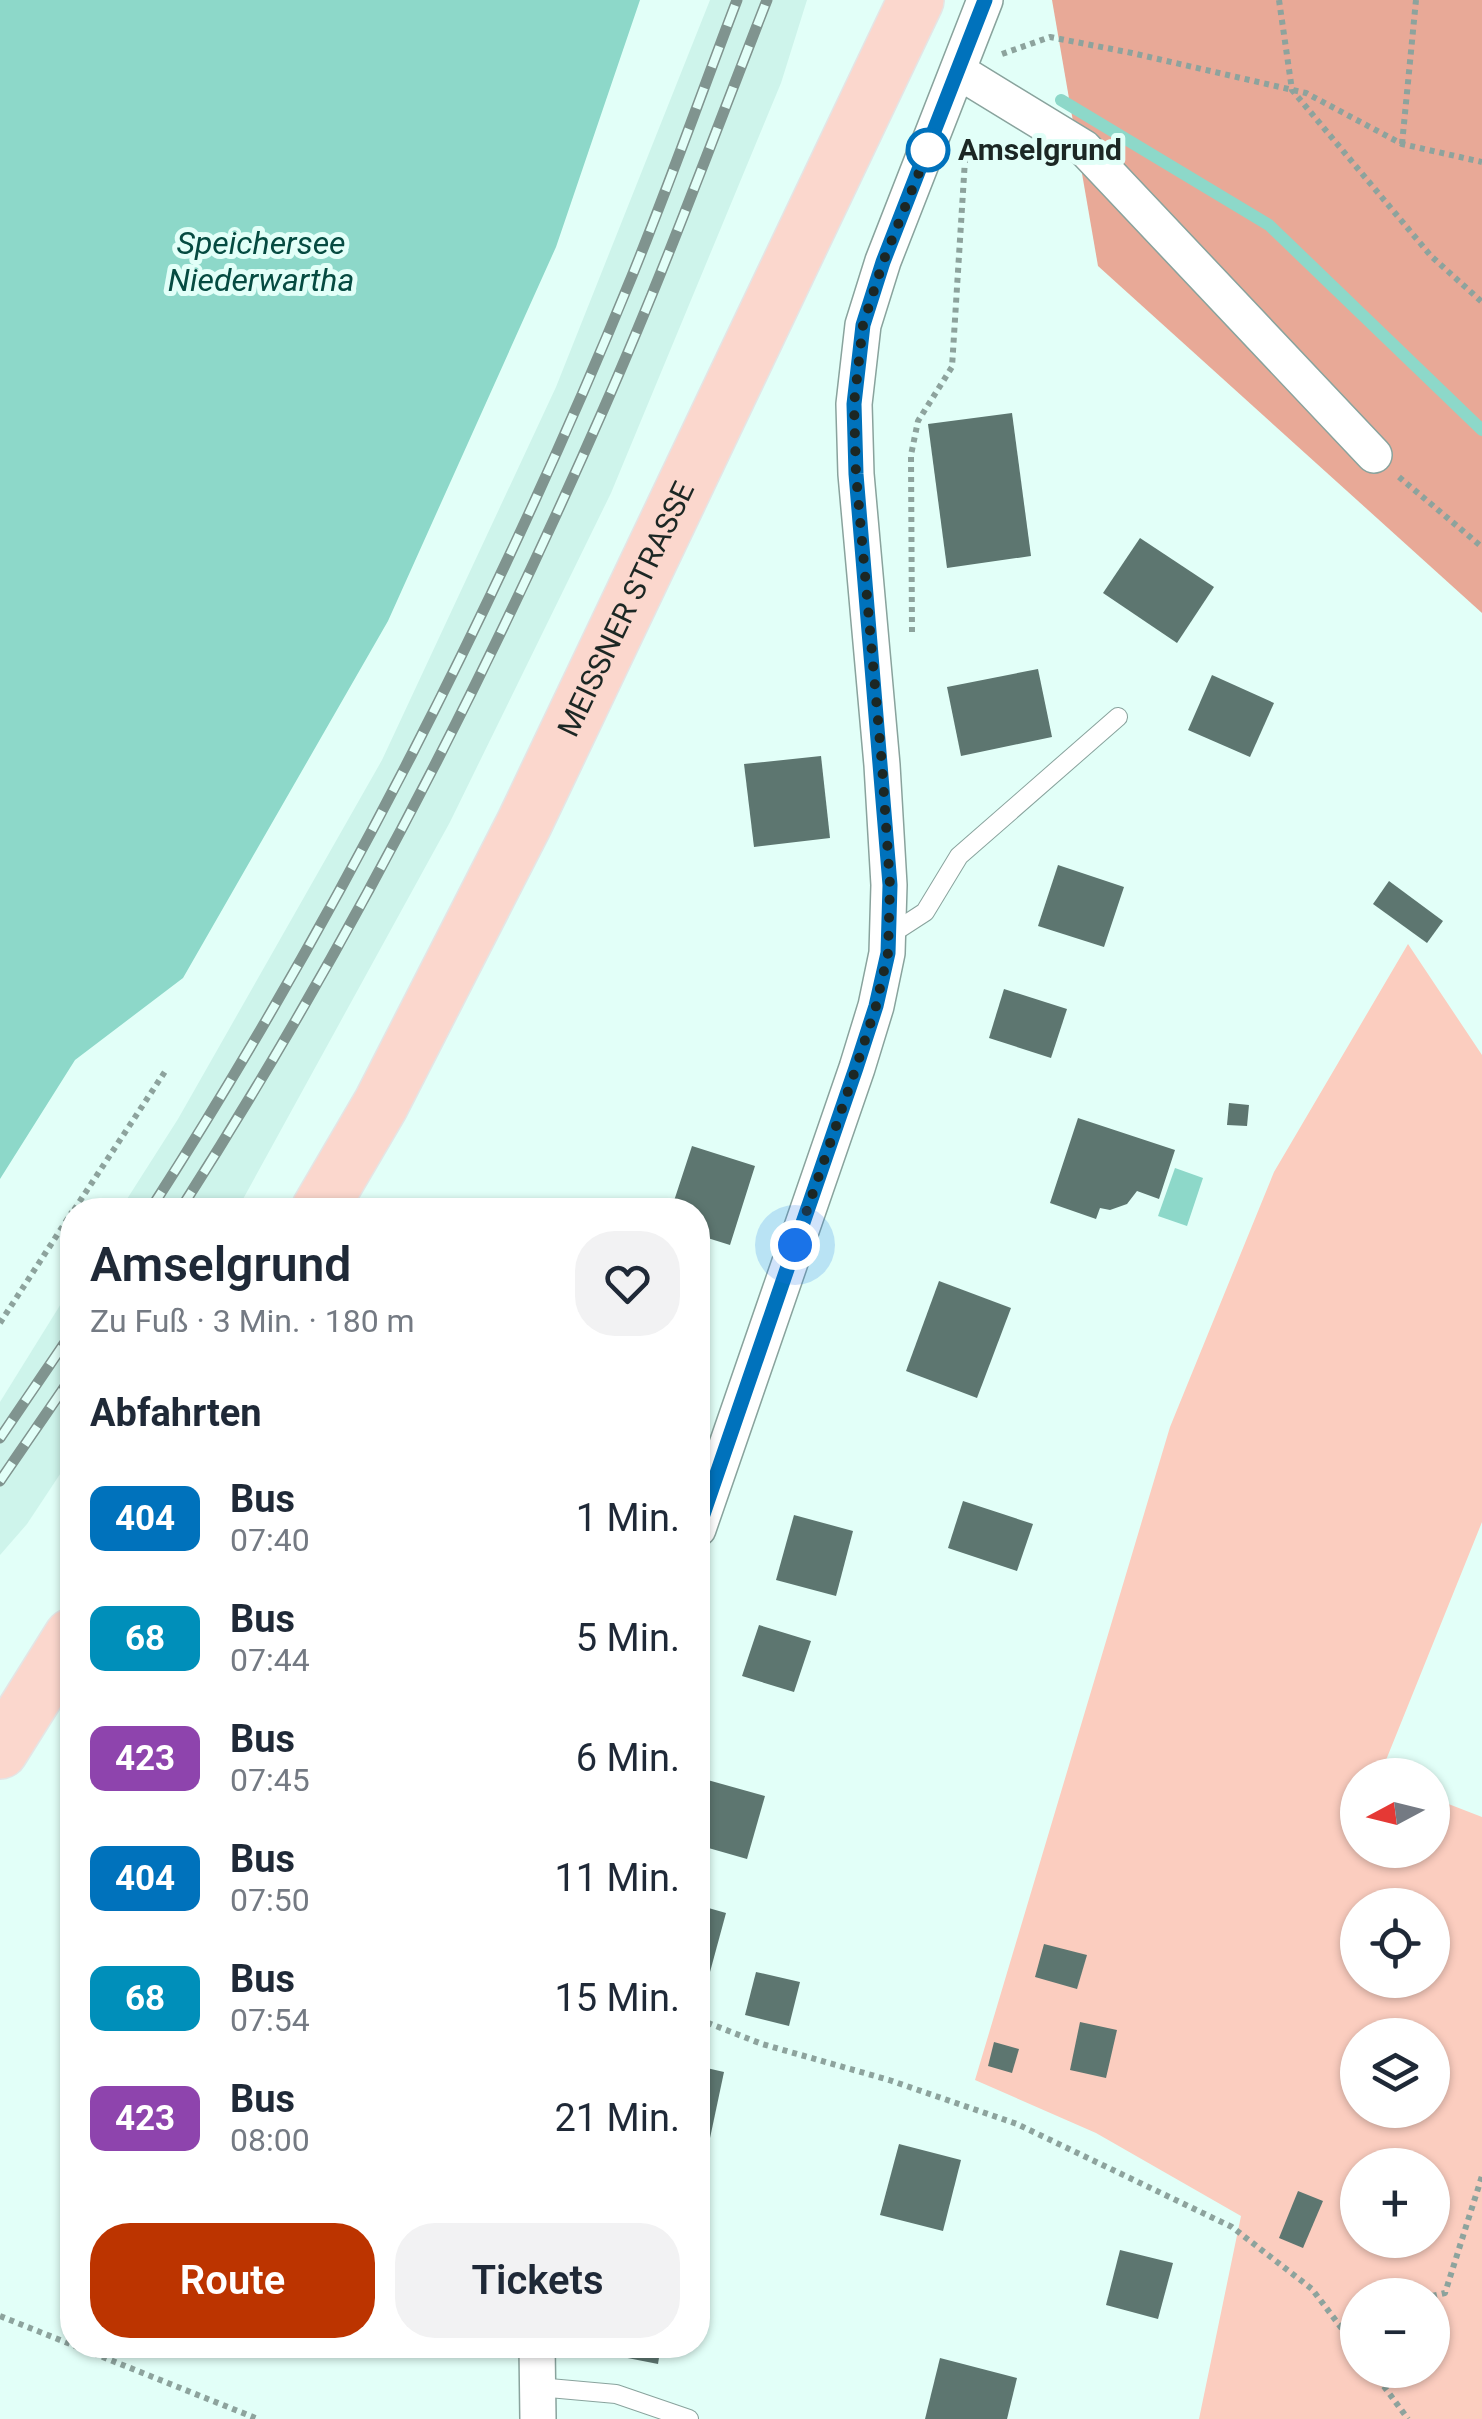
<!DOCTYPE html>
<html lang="de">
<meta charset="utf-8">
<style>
:root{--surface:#fff;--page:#f2f2f3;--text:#1f2937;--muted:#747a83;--accent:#bc3400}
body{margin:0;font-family:Roboto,sans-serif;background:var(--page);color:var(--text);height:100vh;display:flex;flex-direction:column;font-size:38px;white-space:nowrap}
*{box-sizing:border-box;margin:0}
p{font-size:32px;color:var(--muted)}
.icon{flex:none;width:55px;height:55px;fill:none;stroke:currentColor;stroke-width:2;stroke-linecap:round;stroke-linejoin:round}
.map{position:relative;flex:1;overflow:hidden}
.drawer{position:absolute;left:60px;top:1198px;width:650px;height:1160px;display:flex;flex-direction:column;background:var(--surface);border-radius:40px;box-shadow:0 2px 8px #0004}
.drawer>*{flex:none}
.badge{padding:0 20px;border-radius:15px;font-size:35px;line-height:65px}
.needle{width:65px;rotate:263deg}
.buttons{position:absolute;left:1340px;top:1758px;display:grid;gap:20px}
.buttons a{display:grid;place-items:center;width:110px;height:110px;border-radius:50%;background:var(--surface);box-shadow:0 2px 8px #0004;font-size:50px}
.you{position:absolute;width:50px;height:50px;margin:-25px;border:8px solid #fff;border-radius:50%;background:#1a73e8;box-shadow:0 0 0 15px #1a73e833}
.map>.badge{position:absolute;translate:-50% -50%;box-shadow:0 0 0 5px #fff}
h2{padding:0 30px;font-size:38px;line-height:90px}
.round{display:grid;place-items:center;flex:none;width:105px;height:105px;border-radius:40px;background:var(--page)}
.head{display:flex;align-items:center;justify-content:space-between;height:170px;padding:0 30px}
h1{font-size:48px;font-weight:600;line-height:75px}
.action{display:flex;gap:20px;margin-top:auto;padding:20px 30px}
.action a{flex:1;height:115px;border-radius:40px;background:var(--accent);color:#fff;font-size:40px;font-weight:600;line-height:115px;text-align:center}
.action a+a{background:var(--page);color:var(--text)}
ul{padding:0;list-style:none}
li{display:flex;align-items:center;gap:30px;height:120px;padding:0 30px}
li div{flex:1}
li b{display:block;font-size:38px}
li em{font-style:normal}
li .badge{min-width:110px;font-weight:700;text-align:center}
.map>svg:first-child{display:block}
.built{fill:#cef4eb}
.green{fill:#fbcdbf;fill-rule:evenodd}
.forest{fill:#e8a997}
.water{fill:#8dd8c9}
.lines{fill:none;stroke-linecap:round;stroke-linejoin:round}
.stream{stroke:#8dd8c9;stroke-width:12}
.building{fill:#5d7670}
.service-casing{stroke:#89a39d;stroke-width:20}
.minor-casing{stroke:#89a39d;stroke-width:38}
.primary-casing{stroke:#e4e5e5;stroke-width:58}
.path{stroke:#8da39d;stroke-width:6;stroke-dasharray:5 5;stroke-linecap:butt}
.service{stroke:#fff;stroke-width:18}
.minor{stroke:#fff;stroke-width:35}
.primary{stroke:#fbd7cd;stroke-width:55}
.rail-casing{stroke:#80948f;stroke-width:11}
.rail{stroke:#e2fff8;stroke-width:8;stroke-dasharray:22;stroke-linecap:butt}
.line-casing{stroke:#fff;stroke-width:22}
.line{stroke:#0072bc;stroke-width:15}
.walk{stroke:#1c2724;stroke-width:10;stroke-dasharray:0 18}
.stop-dot{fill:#fff;stroke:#0072bc;stroke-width:5}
.labels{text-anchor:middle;stroke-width:10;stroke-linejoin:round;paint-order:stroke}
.stop-label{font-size:30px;font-weight:bold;fill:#1c2724;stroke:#e2fff8;text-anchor:start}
.street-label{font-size:30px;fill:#1c2724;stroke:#e2fff8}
.water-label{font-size:32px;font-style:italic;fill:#054b41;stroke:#e2fff8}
</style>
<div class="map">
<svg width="1482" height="2419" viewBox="0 0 1482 2419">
<rect width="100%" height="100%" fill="#e2fff8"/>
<g class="built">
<path d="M710,0h97l-26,83 -170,410 -161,329 -213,388h-117l58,-91 204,-359 174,-373z"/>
<path d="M72,1286v170l-45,68 -27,31v-153z"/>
</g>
<path class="green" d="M1408,944l74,111v467l-102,253h-22v75h74l1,-52 49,19v602h-283l42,-203 -145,-83 -121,-53 195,-653 104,-255zM1358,1905h74v75h-74zM1358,2035h74v75h-74zM1358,2165h74v75h-74zM1358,2295h74v75h-74z"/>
<path class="forest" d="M1052,0h430v613l-384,-347z"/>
<g class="water">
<path d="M0,0h640l-84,247 -168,374 -205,357 -108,82 -75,119z"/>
<path d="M1175,1168l28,10 -16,48 -29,-10z"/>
</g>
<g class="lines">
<path class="stream" d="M1061,100l208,125 213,205"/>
</g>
<g class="building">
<path d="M1012,413l19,143 -84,12 -19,-144z"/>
<path d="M1140,538l74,49 -37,56 -74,-50z"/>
<path d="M1038,669l14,68 -91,19 -14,-69z"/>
<path d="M1212,675l62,28 -24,54 -62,-27z"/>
<path d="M821,756l9,82 -76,9 -10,-83z"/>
<path d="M1058,865l66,22 -20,60 -66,-21z"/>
<path d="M1389,881l54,40 -16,22 -54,-39z"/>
<path d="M1004,989l63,20 -16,49 -62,-20z"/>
<path d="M1229,1103l20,2 -2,21 -20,-1z"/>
<path d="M1078,1118l97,32 -16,49 -22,-8 -10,13 -17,6 -10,-2 -4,11 -46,-16z"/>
<path d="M692,1146l63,20 -25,79 -32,-10v-25h-27z"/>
<path d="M939,1281l72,27 -34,90 -71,-27z"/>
<path d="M963,1501l70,23 -16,47 -69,-23z"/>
<path d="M794,1515l59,16 -17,65 -60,-16z"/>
<path d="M759,1625l52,16 -17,51 -52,-16z"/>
<path d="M704,1779l61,17 -18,63 -49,-14v-42z"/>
<path d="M698,1905l28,8 -16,59 -12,-3z"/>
<path d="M1044,1944l43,11 -10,34 -42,-12z"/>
<path d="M756,1972l44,10 -11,44 -44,-11z"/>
<path d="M1080,2022l37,8 -11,48 -36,-8z"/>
<path d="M994,2042l25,7 -7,24 -24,-7z"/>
<path d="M698,2066l26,6 -18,85 -8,-2z"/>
<path d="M899,2144l62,16 -18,71 -63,-16z"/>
<path d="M1298,2191l25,10 -20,47 -24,-10z"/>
<path d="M1120,2250l53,13 -15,56 -52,-14z"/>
<path d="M593,2345h68l-3,19 -66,-13z"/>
<path d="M940,2358l77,20 -10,41h-82z"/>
</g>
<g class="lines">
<defs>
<g id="service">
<path d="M888,936l37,-24 34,-56 159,-139"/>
<path d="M538,2387l78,7 73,25"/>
</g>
<g id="minor">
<path d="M958,71l126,77 290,307"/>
<path d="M698,1529l159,-461 19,-62 11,-53 2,-68 -7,-120 -26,-291 -2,-70 9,-79 20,-64 102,-261"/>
<path d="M537,2345l1,74"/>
</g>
<g id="primary">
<path id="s1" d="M319,1210l62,-106 143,-280 392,-824"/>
<path d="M0,1751l72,-115"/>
</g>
</defs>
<use href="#service" class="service-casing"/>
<use href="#minor" class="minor-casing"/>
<use href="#primary" class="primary-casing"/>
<g class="path">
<path d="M1279,0l13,90 139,166 51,46"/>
<path d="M1002,54l48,-17 82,16 174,40 96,51 80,18"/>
<path d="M1402,144l14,-144"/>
<path d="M1399,477l83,70"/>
<path d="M912,632l-1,-177 7,-34 34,-54 13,-207"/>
<path d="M74,1210l92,-140"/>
<path d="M0,1323l72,-111"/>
<path d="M698,2019l64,25 127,36 128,44 215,103 80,62 46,61"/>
<path d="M1432,2296l13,-3 37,-117"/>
<path d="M0,2316l258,103"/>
<path d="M1340,2326l18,-6"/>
<path d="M1372,2370l36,49"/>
</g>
<use href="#service" class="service"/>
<use href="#minor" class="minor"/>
<use href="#primary" class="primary"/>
<defs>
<g id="rail">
<path d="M150,1210c187,-291 351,-614 482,-934 37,-91 70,-184 105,-276"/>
<path d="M180,1210c163,-254 303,-526 424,-802 59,-134 110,-272 163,-408"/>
<path d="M0,1438l72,-106"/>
<path d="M0,1481l72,-105"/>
</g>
</defs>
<use href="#rail" class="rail-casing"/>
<use href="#rail" class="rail"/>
</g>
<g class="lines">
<defs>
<path id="line" d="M698,1529l158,-461 20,-62 12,-53 2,-68 -34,-411 -2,-70 9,-79 20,-63 102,-262"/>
</defs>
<use href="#line" class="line-casing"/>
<use href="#line" class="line"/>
<path class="walk" d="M795,1245l61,-177 20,-62 12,-53 2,-68 -8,-120 -26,-291 -2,-70 9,-79 20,-63 45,-112"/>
</g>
<circle class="stop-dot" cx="928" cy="150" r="20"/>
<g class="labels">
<g class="stop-label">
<text x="958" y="160">Amselgrund</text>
</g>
<g class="street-label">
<text dy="10" stroke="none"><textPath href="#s1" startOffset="675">MEISSNER STRASSE</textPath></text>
</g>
<g class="water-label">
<text x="261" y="254">Speichersee<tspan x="261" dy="37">Niederwartha</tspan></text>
</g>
</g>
</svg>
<div class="buttons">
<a><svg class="needle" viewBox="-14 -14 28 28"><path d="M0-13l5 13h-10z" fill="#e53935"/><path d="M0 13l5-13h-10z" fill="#747a83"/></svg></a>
<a><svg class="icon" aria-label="locate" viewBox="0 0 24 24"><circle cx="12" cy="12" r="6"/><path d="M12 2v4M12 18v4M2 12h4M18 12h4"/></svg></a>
<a><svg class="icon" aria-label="layers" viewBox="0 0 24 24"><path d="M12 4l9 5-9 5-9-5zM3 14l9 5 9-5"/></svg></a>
<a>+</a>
<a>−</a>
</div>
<div class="you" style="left:795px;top:1245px"></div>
<section class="drawer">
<div class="head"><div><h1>Amselgrund</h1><p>Zu Fuß · 3 Min. · 180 m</p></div><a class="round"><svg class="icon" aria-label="heart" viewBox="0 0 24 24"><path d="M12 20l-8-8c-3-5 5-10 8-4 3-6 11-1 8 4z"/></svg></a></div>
<h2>Abfahrten</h2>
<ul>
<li><span class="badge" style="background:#0072bc;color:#fff">404</span><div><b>Bus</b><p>07:40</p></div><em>1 Min.</em></li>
<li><span class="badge" style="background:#008fba;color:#fff">68</span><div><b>Bus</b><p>07:44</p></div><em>5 Min.</em></li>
<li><span class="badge" style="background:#8e44ad;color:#fff">423</span><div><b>Bus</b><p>07:45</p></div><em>6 Min.</em></li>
<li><span class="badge" style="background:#0072bc;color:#fff">404</span><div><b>Bus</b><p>07:50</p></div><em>11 Min.</em></li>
<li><span class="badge" style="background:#008fba;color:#fff">68</span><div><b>Bus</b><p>07:54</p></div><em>15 Min.</em></li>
<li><span class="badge" style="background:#8e44ad;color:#fff">423</span><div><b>Bus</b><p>08:00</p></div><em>21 Min.</em></li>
</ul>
<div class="action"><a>Route</a><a>Tickets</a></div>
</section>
</div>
